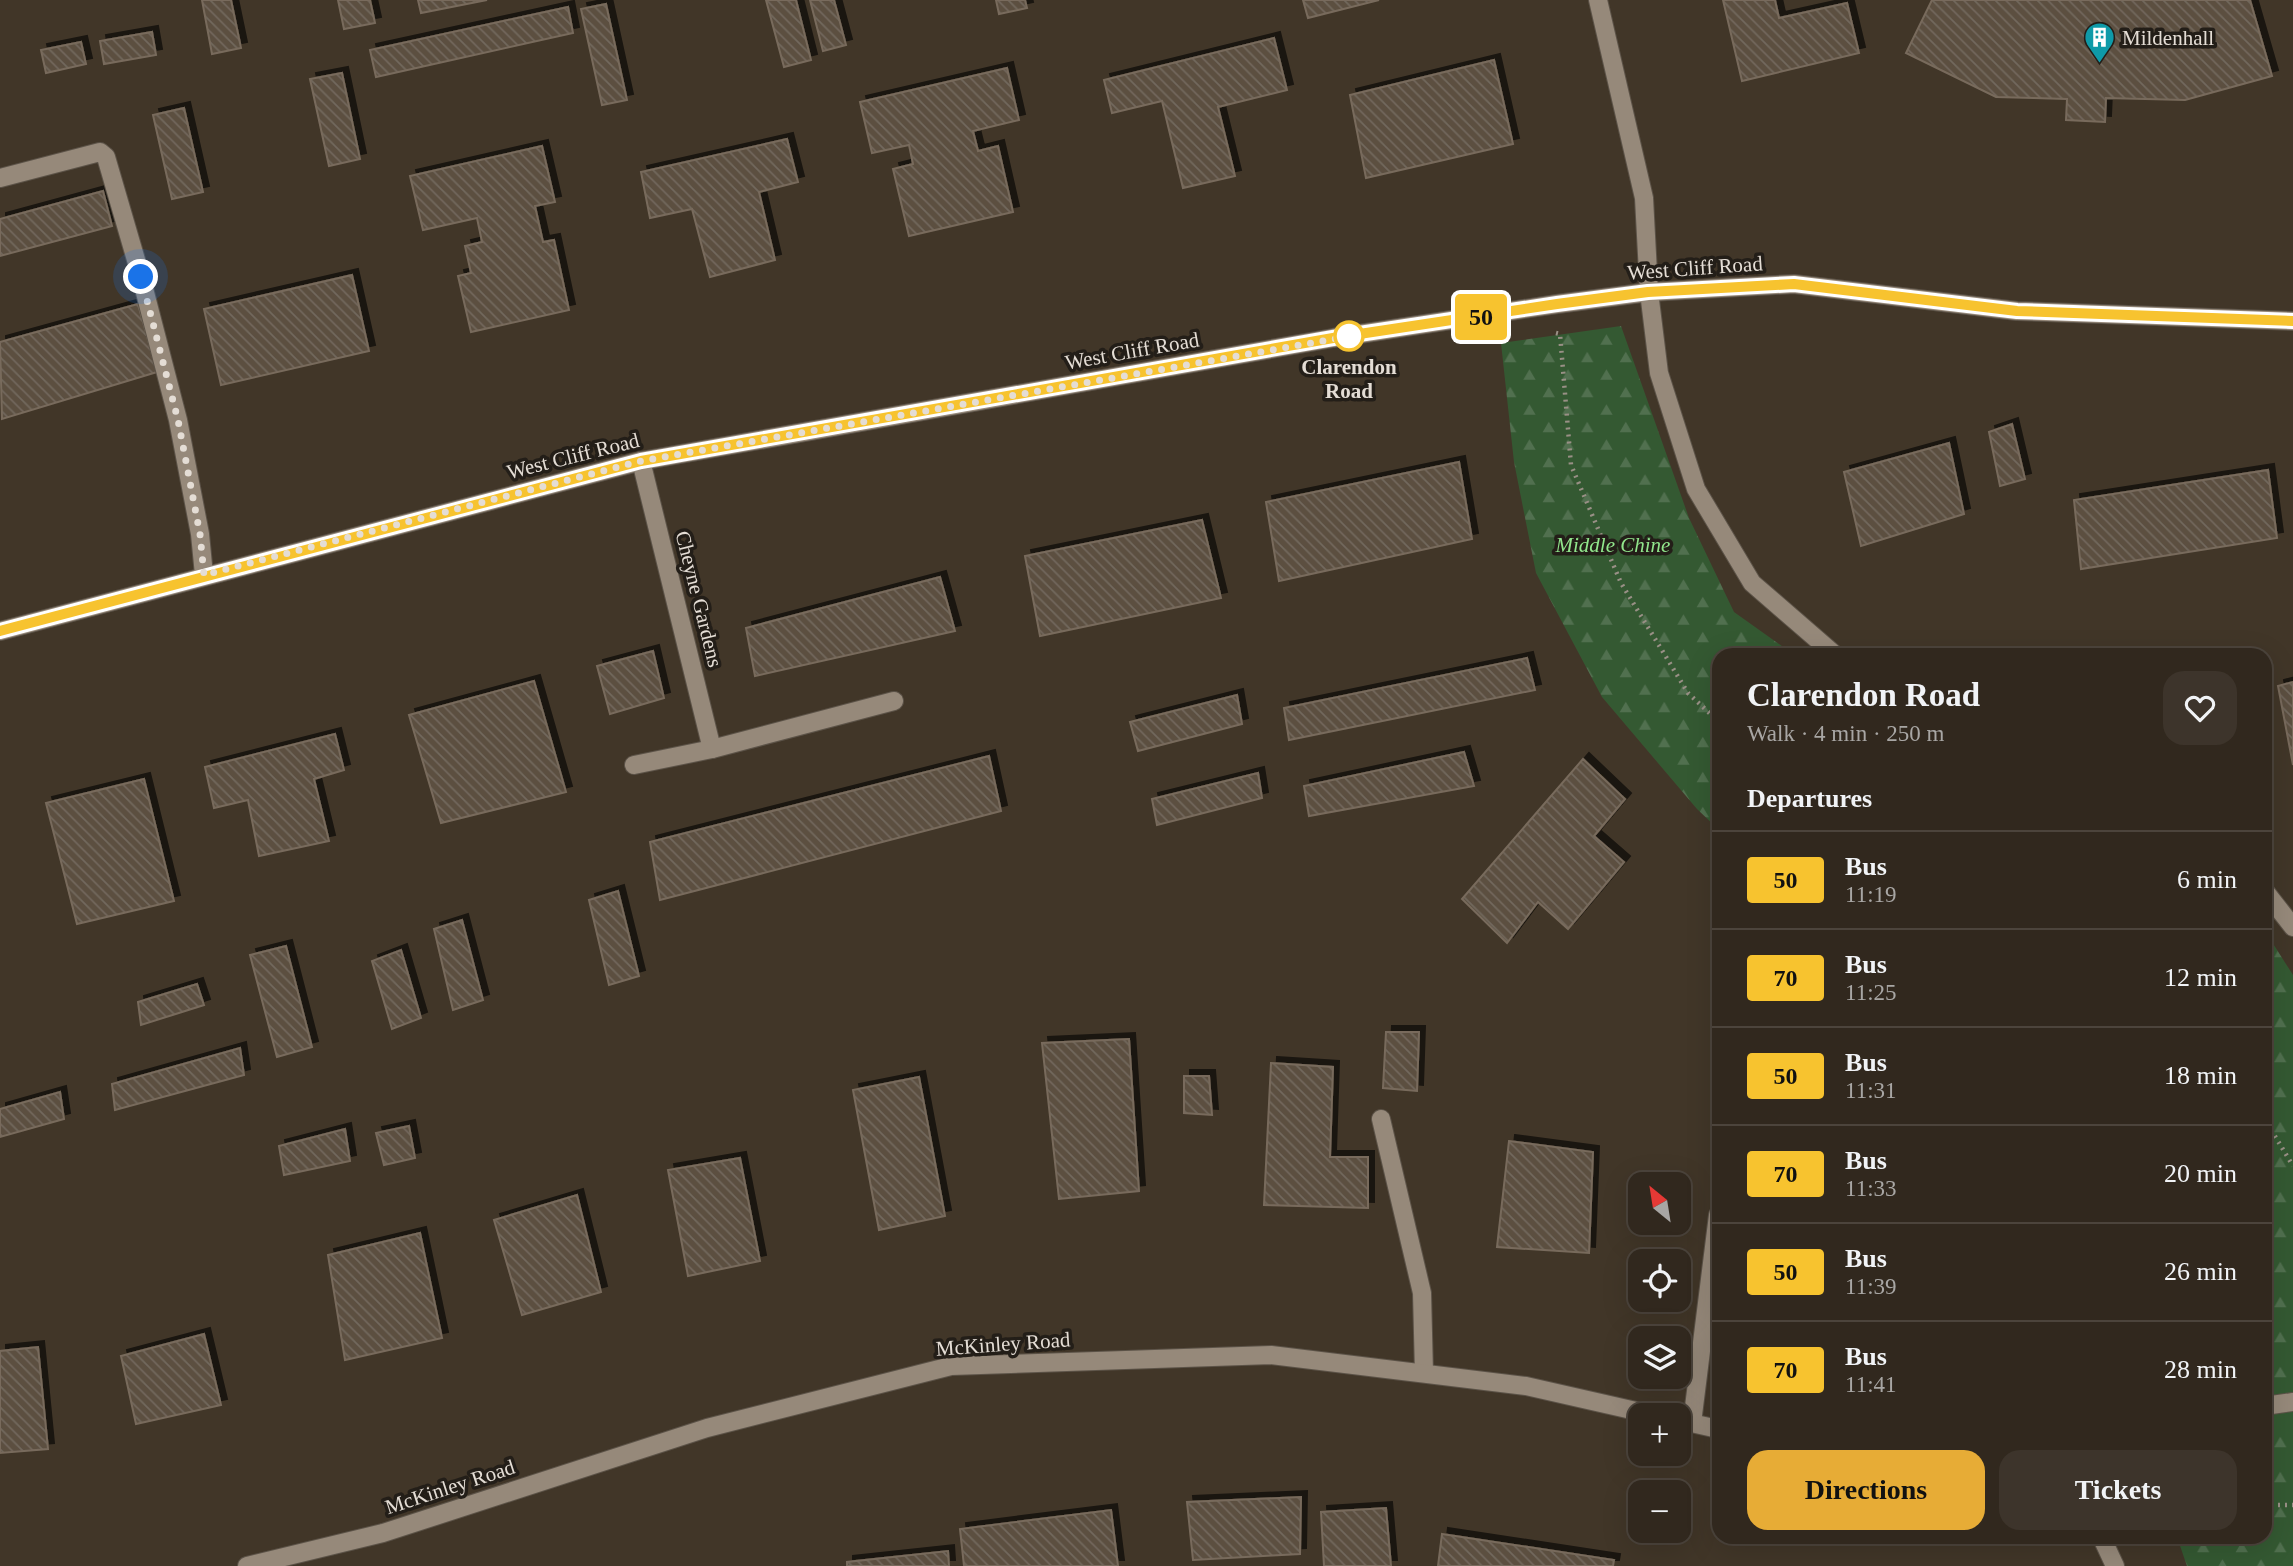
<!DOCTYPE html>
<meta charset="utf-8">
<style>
:root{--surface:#31281e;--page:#3d342b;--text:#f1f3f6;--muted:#a8a6a4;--line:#4c443c;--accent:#e7ac36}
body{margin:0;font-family:Georgia,serif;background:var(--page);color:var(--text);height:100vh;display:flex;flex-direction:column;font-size:26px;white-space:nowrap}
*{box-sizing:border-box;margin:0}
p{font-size:23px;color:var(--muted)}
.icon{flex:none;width:38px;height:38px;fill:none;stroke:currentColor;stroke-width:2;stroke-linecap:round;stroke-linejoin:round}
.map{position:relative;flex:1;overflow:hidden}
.panel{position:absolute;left:1712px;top:648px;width:560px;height:896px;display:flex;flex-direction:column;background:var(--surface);border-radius:21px;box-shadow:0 7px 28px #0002,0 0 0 2px var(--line)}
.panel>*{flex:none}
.badge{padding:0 14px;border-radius:5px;font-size:24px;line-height:46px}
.needle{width:46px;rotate:330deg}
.fabs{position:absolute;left:1628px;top:1172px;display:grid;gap:14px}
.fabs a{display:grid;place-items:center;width:63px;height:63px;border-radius:14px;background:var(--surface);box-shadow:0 7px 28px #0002,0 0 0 2px var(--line);font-size:35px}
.you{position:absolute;width:35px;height:35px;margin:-18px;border:5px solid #fff;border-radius:50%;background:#1a73e8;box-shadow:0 0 0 10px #1a73e833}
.map>.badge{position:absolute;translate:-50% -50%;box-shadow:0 0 0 4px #fff}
h2{padding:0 35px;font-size:26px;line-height:63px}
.round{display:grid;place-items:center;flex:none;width:74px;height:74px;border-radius:21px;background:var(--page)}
.headline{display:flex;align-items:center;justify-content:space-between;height:119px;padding:0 35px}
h1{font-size:33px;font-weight:700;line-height:52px}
.primary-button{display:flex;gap:14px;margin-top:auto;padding:14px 35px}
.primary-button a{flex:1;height:80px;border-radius:21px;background:var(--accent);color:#111;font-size:28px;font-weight:700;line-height:80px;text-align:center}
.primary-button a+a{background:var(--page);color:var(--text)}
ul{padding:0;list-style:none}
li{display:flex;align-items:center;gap:21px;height:98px;padding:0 35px;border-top:2px solid var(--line)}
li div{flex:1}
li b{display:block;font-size:26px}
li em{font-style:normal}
li .badge{min-width:77px;font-weight:700;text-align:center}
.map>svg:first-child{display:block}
.forest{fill:url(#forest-firs)}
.building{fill:url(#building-back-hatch);stroke:#786b5c;stroke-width:2;filter:url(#shadow)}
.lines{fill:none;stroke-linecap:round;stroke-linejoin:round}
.minor-casing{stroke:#5c5348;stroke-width:20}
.path{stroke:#999086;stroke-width:4.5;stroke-dasharray:2 5;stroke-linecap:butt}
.minor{stroke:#96897a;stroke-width:18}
.line-casing{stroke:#fff;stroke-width:16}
.line{stroke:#f7c32f;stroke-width:10}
.walk{stroke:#e4ddd5;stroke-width:7;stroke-dasharray:0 12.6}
.stop-dot{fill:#fff;stroke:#f7c32f;stroke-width:3.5}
.labels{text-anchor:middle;stroke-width:7;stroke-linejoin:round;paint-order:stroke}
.poi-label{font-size:21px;fill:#e4ddd5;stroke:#231e18;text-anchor:start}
.street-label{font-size:21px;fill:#e4ddd5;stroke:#231e18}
.stop-label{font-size:21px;font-weight:bold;fill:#e4ddd5;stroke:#231e18}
.park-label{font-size:21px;font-style:italic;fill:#91e68c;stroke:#231e18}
</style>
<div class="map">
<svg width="2293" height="1566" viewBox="0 0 2293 1566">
<defs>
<pattern id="forest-firs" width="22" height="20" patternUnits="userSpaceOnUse" patternTransform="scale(1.75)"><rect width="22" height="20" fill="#345932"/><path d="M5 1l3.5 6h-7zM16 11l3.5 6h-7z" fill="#51704f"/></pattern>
<pattern id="building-back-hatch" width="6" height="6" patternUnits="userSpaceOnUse" patternTransform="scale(1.75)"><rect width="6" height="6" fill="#5b4f41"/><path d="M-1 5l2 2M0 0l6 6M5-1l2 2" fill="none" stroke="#72685c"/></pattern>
<filter id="shadow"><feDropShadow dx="6" dy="-6" stdDeviation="0" flood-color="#0009"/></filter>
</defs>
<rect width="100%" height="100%" fill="#413628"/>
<g class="forest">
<path d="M1621,326l68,192 45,94 59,42h-75v175l-21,-20 -95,-112 -66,-124 -22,-111 -13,-119z"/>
<path d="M2265,931l28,44v591h-106l-10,-29 87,-1z"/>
</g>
<g class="building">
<path d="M202,0h29l10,48 -29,6z"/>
<path d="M338,0h32l5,23 -31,6z"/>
<path d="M418,0h69l-66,13z"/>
<path d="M766,0h30l15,60 -27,7z"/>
<path d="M810,0h24l12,45 -23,6z"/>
<path d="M996,0h29l2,8 -28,6z"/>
<path d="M1303,0h76l-71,18z"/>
<path d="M1723,0h52l4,18 68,-15 12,50 -117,28z"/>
<path d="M1932,0h318l22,76 -87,24 -79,-2 -1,24 -39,-2 1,-21 -71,-2 -90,-44z"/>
<path d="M606,4l21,96 -25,5 -21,-96z"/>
<path d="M568,7l5,26 -197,44 -6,-27z"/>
<path d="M152,32l4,23 -52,9 -4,-23z"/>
<path d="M1274,38l13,52 -69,17 17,69 -52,12 -21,-87 -50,12 -8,-33z"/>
<path d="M81,42l5,22 -40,9 -5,-23z"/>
<path d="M1494,60l19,84 -147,34 -16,-83z"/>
<path d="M1007,68l12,52 -46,11 5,20 20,-5 15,66 -104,24 -16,-67 20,-5 -4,-19 -37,8 -12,-51z"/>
<path d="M342,73l18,86 -31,7 -19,-87z"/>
<path d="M184,108l19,84 -31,7 -19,-84z"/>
<path d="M787,139l11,43 -39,10 16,68 -65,17 -18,-68 -42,9 -9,-46z"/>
<path d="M542,146l13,56 -20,4 8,36 11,-2 15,70 -98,22 -13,-56 13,-3 -6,-27 17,-4 -5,-24 -54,12 -13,-54z"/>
<path d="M103,191l9,35 -112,30v-37z"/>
<path d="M352,275l17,76 -148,34 -17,-76z"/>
<path d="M138,304l19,68 -155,47 -2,-77z"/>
<path d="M2012,424l13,55 -25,7 -11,-54z"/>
<path d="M1949,443l15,71 -103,32 -17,-74z"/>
<path d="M1459,462l13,77 -193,42 -13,-79z"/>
<path d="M2268,470l9,68 -196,31 -7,-69z"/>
<path d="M1202,520l19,78 -181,38 -15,-80z"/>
<path d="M940,577l15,54 -200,45 -9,-48z"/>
<path d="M653,651l11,47 -54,16 -13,-48z"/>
<path d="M1527,658l8,32 -246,50 -5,-32z"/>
<path d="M534,681l32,111 -125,31 -32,-108z"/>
<path d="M2293,682v83l-15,-79z"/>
<path d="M1237,695l5,29 -104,27 -8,-29z"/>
<path d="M335,734l9,36 -30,9 15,62 -70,15 -11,-56 -34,8 -9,-41z"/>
<path d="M1464,752l10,34 -165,30 -5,-30z"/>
<path d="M989,756l12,55 -341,89 -10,-58z"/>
<path d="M1583,759l42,40 -31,37 30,26 -56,67 -30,-27 -31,41 -45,-44z"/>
<path d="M1258,773l4,25 -105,27 -5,-26z"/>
<path d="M144,779l30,122 -97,23 -31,-121z"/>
<path d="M618,891l21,85 -30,9 -20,-85z"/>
<path d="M462,920l21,80 -30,10 -19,-81z"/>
<path d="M286,946l26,101 -35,10 -27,-102z"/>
<path d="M401,950l20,68 -29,11 -20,-68z"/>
<path d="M197,984l7,21 -63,20 -3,-23z"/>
<path d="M1386,1032h33l-2,59 -34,-3z"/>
<path d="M1129,1039l10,152 -80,8 -17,-156z"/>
<path d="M240,1048l4,27 -129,35 -3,-26z"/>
<path d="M1271,1063l62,4 -3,90h38v51l-104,-3z"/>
<path d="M1184,1076h25l3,39 -28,-2z"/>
<path d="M919,1077l26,139 -66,14 -26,-140z"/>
<path d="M60,1092l4,27 -64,18v-28z"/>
<path d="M409,1126l6,32 -31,7 -8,-32z"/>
<path d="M345,1129l5,32 -66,14 -5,-29z"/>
<path d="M1509,1141l84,11 -4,101 -92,-6z"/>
<path d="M740,1158l20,103 -72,15 -20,-106z"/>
<path d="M577,1195l24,97 -79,23 -28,-95z"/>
<path d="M420,1233l22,105 -97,22 -17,-105z"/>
<path d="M204,1334l17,71 -85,19 -15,-68z"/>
<path d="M38,1347l10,102 -48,4v-102z"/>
<path d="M1301,1497l-1,57 -107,6 -6,-58z"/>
<path d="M1386,1508l5,58h-67l-3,-54z"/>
<path d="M1111,1510l7,56h-154l-4,-37z"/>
<path d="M1442,1534l172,26 -1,6h-175z"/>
<path d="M948,1551l1,15h-102v-4z"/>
</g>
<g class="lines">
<defs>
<g id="minor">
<path d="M1598,0l46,198 5,94 10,81 37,116 56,94 82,71"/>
<path d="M0,178l100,-26 6,5 35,120 37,143 22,114 4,41"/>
<path d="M641,461l71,288"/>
<path d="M0,631l641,-170 692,-123 224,-34 92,-12 145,-8 223,27 276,10"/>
<path d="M634,765l78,-16 182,-48"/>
<path d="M2264,890l29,37"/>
<path d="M1381,1119l41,174 2,80"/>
<path d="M2264,1406l29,-4"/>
<path d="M1678,1420l40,9"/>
<path d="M1692,1423l26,-208"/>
<path d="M2101,1536l14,30"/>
<path d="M247,1566l136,-33 324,-105 244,-62 320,-11 255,31 132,30"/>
</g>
</defs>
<use href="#minor" class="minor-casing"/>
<g class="path">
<path d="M1556,333l4,1 11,131 50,118 67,110 30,28"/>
<path d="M2264,1118l29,48"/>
<path d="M2264,1505h29"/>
</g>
<use href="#minor" class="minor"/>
</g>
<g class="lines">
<defs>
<path id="line" d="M0,631l641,-170 692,-123 224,-34 91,-12 146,-8 223,27 276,10"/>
</defs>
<use href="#line" class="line-casing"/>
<use href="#line" class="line"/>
<path class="walk" d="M141,277l37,143 22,114 4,41 437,-114 716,-126 -8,1"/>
</g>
<defs>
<symbol id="building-pin" viewBox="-11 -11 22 30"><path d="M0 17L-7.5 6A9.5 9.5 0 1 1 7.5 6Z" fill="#0f9aa8" stroke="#231e18"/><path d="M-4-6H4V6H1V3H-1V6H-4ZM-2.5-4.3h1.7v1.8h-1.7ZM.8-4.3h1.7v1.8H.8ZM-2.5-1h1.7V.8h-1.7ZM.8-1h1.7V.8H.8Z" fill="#fff"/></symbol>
</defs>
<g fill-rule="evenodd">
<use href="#building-pin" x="2082" y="20" width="35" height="47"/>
</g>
<circle class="stop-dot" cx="1349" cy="336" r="14"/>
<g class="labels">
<g class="poi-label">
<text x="2122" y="45">Mildenhall</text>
</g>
<g class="street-label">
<text transform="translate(1695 268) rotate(-4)" y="7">West Cliff Road</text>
<text transform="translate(1132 351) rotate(-10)" y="7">West Cliff Road</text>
<text transform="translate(573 456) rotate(-14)" y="7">West Cliff Road</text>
<text transform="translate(699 599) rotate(76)" y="7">Cheyne Gardens</text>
<text transform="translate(1003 1344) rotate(-4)" y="7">McKinley Road</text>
<text transform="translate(450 1487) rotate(-18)" y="7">McKinley Road</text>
</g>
<g class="stop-label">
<text x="1349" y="374">Clarendon<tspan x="1349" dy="24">Road</tspan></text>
</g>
<g class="park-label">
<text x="1613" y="552">Middle Chine</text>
</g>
</g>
</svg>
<div class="fabs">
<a><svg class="needle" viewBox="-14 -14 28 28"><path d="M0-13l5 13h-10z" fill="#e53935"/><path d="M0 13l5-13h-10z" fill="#a8a6a4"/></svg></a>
<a><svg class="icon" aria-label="locate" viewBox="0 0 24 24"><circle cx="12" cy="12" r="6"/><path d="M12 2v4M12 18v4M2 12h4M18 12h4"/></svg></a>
<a><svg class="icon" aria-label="layers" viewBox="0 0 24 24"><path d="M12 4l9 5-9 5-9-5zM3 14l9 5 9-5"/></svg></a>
<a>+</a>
<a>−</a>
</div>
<div class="you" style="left:141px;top:277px"></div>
<b class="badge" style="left:1481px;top:317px;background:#f7c32f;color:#111">50</b>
<section class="panel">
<div class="headline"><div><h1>Clarendon Road</h1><p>Walk · 4 min · 250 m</p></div><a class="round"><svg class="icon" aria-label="heart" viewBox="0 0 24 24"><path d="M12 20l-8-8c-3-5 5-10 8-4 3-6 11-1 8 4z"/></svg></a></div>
<h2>Departures</h2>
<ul>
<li><span class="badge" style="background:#f7c32f;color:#111">50</span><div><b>Bus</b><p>11:19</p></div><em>6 min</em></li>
<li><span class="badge" style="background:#f7c32f;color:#111">70</span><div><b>Bus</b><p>11:25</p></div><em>12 min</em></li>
<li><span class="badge" style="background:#f7c32f;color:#111">50</span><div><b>Bus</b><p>11:31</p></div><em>18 min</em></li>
<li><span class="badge" style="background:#f7c32f;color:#111">70</span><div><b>Bus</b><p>11:33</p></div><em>20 min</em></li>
<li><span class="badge" style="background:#f7c32f;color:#111">50</span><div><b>Bus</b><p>11:39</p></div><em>26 min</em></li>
<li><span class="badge" style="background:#f7c32f;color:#111">70</span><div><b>Bus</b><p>11:41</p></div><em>28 min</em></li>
</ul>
<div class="primary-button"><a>Directions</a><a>Tickets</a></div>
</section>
</div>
